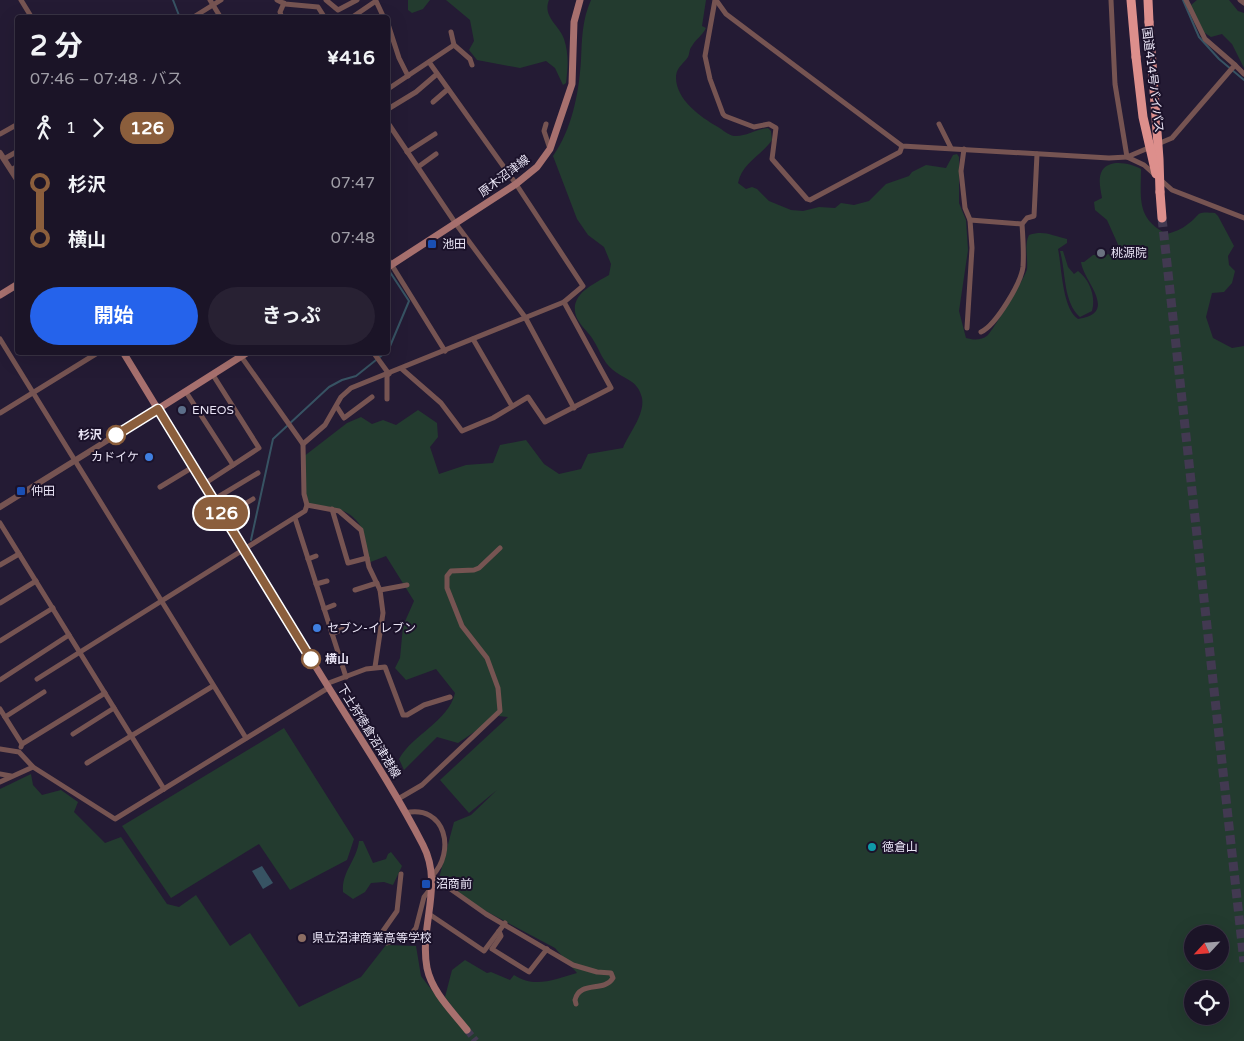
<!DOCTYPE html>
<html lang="ja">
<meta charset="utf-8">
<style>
:root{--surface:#1b1427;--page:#282133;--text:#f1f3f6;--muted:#a09ea7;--line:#393344;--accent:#2563eb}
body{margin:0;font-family:"Varela Round","Noto Sans JP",sans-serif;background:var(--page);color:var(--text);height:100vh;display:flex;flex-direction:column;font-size:19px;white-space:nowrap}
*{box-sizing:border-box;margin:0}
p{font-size:16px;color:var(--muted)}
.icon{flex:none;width:28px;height:28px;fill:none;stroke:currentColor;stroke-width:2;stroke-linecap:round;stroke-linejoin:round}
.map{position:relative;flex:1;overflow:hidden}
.side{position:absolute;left:15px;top:15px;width:375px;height:340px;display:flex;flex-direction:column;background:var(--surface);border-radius:5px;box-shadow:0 5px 20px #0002,0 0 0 1px var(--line)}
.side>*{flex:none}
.badge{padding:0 10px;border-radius:16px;font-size:18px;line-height:32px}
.needle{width:32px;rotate:244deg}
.tools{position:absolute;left:1184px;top:925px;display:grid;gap:10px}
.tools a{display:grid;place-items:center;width:45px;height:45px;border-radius:50%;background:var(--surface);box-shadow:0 5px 20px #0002,0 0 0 1px var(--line);font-size:25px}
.map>.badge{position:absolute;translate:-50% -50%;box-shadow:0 0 0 2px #fff}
.legs{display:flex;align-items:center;gap:8px;height:55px;padding:0 15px;font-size:16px}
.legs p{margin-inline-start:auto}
.headline{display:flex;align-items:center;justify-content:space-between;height:85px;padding:0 15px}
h1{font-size:28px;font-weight:700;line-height:38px}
.cta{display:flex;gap:10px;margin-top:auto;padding:10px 15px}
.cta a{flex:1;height:58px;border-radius:30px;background:var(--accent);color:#fff;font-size:20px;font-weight:700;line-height:58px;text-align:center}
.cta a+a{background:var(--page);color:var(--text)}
ul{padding:0 15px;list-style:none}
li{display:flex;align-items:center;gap:18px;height:55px;font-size:19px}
li i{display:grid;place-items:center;width:8px;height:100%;margin:0 6px;background:currentColor}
li i::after{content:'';width:12px;height:12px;margin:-6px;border:4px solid;border-radius:50%;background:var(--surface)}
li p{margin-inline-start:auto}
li:first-child i{background:linear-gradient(#0000 50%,currentColor 0)}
li:last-child i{background:linear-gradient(currentColor 50%,#0000 0)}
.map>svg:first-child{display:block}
.green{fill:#233b2f;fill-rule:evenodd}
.water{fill:#375363}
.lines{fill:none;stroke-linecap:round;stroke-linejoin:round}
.stream{stroke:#375363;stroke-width:2}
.secondary-tunnel{stroke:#423951;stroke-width:7;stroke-dasharray:7 3.5;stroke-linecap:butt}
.trunk-tunnel{stroke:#423951;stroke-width:9;stroke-dasharray:9 4.5;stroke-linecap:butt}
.minor{stroke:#765452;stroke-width:5}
.tertiary{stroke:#765452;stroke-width:6}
.secondary{stroke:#a7706e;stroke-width:7}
.trunk{stroke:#dd8f8c;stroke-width:9}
.trunk-bridge{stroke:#dd8f8c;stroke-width:9}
.line-1-casing{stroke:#fff;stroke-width:11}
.line-1{stroke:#8b5e3c;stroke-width:8}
.transit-dot{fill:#1a4fb4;stroke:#1b122a;stroke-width:2}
.worship-dot{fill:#6b7280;stroke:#1b122a;stroke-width:2}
.service-dot{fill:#5c6f8a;stroke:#1b122a;stroke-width:2}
.stop-1-dot{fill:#fff;stroke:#8b5e3c;stroke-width:2.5}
.shop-dot{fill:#3f7fe0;stroke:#1b122a;stroke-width:2}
.culture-dot{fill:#0f9aa8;stroke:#1b122a;stroke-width:2}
.education-dot{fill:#8d6e63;stroke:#1b122a;stroke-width:2}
.labels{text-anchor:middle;stroke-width:4;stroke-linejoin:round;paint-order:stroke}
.street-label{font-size:12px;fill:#eae5f6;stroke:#1b122a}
.poi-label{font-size:12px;fill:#eae5f6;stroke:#1b122a;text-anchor:start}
.stop-label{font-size:12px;font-weight:bold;fill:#eae5f6;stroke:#1b122a;text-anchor:end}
</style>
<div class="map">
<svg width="1244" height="1041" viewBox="0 0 1244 1041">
<rect width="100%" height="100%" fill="#241b34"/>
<g class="green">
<path d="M408,0h22l-7,9 -11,4 -4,-3z"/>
<path d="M446,0h103c-7,17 11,26 15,39 5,15 4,29 2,44l-3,2 -8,-17 -9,-7 -26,7 -43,-8 -8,-10 5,-9 -4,-21z"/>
<path d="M591,0h115l-4,26 4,2c-4,8 -10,11 -14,18 -3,3 -2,7 -4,11 -4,6 -11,10 -12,19 -1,23 24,41 42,51 5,3 10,8 16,9 12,1 22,-7 34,-8l3,3 1,9c-10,15 -30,23 -34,43l8,6 6,-2 5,2 12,12 22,9 12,1 16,-4 16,1 6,-5 13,2 15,-4 17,-17 23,-8 3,-4 14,-7 20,3 7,-13 4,-1 2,3v46l7,17 2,30 -9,61 7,27c7,2 15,3 22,-3 5,-5 38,-59 39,-66 1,-12 -3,-24 2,-34 16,-5 23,1 38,4v4l-9,6c4,19 4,59 20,70 42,-6 5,-38 3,-57h3l9,-7 24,-1 3,-5 -13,-29 -12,-10 -1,-8 8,-4c-1,-7 -4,-17 -1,-25 6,-15 29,-10 40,-4 0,29 -5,50 26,65 7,-2 15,-5 21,-10 14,-10 6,-13 27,-11l3,3 16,30 -6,10 1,9 6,6 -3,12 -8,9 -12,1 -6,24 7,21 19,10 12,-2v695h-1244v-252l31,-15 2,11 9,10 19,-5 17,12 -4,10 31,31 16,-6 46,67 12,3 17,-12 34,51 20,-13 49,74 62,-30 25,-32 30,1 5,30 16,21 32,32 -24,-32 7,-27 13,-10 22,13 4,-1 19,8 4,-5c21,14 41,4 63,-2l-22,-25 -75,-40 -41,-30 15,-56 17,-7 26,-25 -28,23 -29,-33 68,-63 -10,-1 -40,27 -21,-6 -33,33 -5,-11c14,-25 49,-37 56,-66l-19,-24 -30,11 -11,-12 5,-10 3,-32 11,-25 -28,-45 -18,7c-2,-10 -2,-26 -7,-36 -11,-20 -34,-21 -54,-22l-4,-48 44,-34 14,-6 11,7 11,-4 13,5 22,-15 19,13 1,14 -8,10 9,27 27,-9 27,-2 7,-18 26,-5 18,24 15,10 22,-5 7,-15 35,-6c6,-15 22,-33 19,-50 -4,-18 -17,-18 -29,-28 -11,-9 -13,-20 -21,-32 -5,-7 -13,-14 -16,-22 -7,-22 18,-32 33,-41l2,-11 -7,-17 -16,-12 -11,-16 -24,-63c19,-27 26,-63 28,-96 1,-21 1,-40 10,-60zM1192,934h28v27h-28zM1192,989h28v27h-28z"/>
<path d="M1197,0h32l9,11 6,2v55l-12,-24 -10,-10 -11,3 -9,-6 -11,-26z"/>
<path d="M1063,251l5,16 6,7 4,-3c12,9 18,26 14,40l-12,6c-17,-15 -14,-45 -20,-66z"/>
<path d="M284,728l70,111 -7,21 -57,30 -31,-46 -88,54 -49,-72z"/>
<path d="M359,841h4l10,22 13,-4 2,-5 3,-2 11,14 -9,19 -9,-3 -13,1 -6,9 -12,7 -10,-7c-2,-20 14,-32 16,-51z"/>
</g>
<path class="water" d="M262,866l11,17 -10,6 -11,-18z"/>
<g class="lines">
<g class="stream">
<path d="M173,0l7,18"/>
<path d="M1183,0l16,37 20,22 25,21"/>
<path d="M388,351l21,-50 -21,-32"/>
<path d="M251,540l22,-101 56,-52 13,-7 14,-4 30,-24"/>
</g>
<path class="secondary-tunnel" d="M467,1030l9,11"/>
<path class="trunk-tunnel" d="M1162,218l82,744"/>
<g class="minor">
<path d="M21,0l11,18"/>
<path d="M210,0l11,18"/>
<path d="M277,0l8,4 33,3 7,11"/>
<path d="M326,0l12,10 19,-10"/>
<path d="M715,0l-10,56 5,23 13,35 2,2 29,11 15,-3 7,4 -4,31 35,40 3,1 90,-48 2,-6"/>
<path d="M716,0l10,14 176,132 207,12 18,-1 45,-19 63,-73 -30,-26 -19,-39"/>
<path d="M1111,0l4,84 12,73 17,8 28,25 72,28"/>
<path d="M1240,0l4,3"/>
<path d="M192,18l29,-18"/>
<path d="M282,18l-2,-6 4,-9"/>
<path d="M351,18l25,-17 8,17"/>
<path d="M388,24l11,34 9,18"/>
<path d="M451,32l3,13 16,14 2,6"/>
<path d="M1235,65l9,9"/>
<path d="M388,89l66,-44"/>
<path d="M433,102l15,-13"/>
<path d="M388,109l28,-17 21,-18"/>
<path d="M388,123l68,101 69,93 49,91"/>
<path d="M546,124l-2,7 6,18"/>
<path d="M939,124l12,24"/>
<path d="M0,134l18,-10"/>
<path d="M964,149l-3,22 4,37 5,12 2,28 -5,80"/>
<path d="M407,152l28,-18"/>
<path d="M4,159l14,-8"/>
<path d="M418,167l18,-13"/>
<path d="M11,170l7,-4"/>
<path d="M970,220l52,4"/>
<path d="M388,259l57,92"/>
<path d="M981,332c15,-7 40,-49 42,-65 1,-14 0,-29 -1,-43l5,-6 7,-2 3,-62"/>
<path d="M0,339l246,399"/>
<path d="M473,339l39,67"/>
<path d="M238,352l65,92"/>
<path d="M373,352l16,22"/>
<path d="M402,369l39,34 21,28 31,-13 35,-21 17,25 66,-34 -47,-86"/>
<path d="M387,375v24"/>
<path d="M186,392l47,73"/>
<path d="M337,407l7,11 28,-21"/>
<path d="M0,413l99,-61"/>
<path d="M204,484l55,-36 -46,-73"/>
<path d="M160,487l33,-20"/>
<path d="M213,500l45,-27"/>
<path d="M307,505l32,6 22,19 8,37 11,23 3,23 -8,54"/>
<path d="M332,509l16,54 19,-5"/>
<path d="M224,517l29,-18"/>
<path d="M295,518l51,159"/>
<path d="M0,523l164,266"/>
<path d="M308,559l8,-3"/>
<path d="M0,565l19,-11"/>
<path d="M316,584l11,-3"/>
<path d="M355,590l22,-7"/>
<path d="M380,590l27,-5"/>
<path d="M0,603l36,-22"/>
<path d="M324,609l10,-4"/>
<path d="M332,634l11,-5"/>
<path d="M0,641l53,-33"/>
<path d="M37,679l268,-168 2,-6 -3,-11 -1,-50 22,-19 16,-28 10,-9 213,-86 19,-16 -67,-102 -87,-122"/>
<path d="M0,680l69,-45"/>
<path d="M326,684l40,-15 19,-2 18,48h4l17,-10 26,-8"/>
<path d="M0,709l22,35 -1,3"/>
<path d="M5,717l39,-25"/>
<path d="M73,734l41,-26"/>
<path d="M22,744l83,-51"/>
<path d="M0,749l19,3 14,15 82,52 213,-131"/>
<path d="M87,763l126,-77"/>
<path d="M0,774l11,2"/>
<path d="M0,782l33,-15"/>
<path d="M398,799l24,-14 78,-74 -2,-23 -11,-30 -25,-32 -15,-38v-12l4,-5 23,-1 5,-2 21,-20"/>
<path d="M405,813c41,-9 51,39 27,63l54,38 87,51 24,7 14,1 2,5c-9,15 -33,2 -38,22l1,4"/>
<path d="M401,874l-4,37 -14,20 4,12 24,-9 5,-6 8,-31 8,-10"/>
<path d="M429,914l55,37 21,-28"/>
<path d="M499,931l2,5 -9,13 37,23 18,-23"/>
</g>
<g class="tertiary">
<path d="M0,153l18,28"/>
<path d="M0,507l158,-98"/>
</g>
<g class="secondary">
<path d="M388,267l128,-83 21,-17 13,-18 22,-65 2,-62 6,-22"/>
<path d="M0,295l18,-11"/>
<path d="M123,352c65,107 130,213 196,320 35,57 73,113 104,173 21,40 -4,81 4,123 5,24 25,43 40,62"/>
<path d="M158,409l90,-57"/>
</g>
<g class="trunk">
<path d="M1131,0l5,57"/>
<path d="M1148,0l1,22"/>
<path d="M1160,192l2,26"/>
</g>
<g class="trunk-bridge">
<path d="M1149,22l10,137 1,33"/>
<path d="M1136,57l7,60 13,57"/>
</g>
</g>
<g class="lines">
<defs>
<path id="line-1" d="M116,435l42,-26 153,250"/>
</defs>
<use href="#line-1" class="line-1-casing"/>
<use href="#line-1" class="line-1"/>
</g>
<g class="transit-dot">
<rect x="427" y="239" width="10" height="10" rx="2.5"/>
<rect x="16" y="486" width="10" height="10" rx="2.5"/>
<rect x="421" y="879" width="10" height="10" rx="2.5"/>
</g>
<circle class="worship-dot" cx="1101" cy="253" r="5"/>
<circle class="service-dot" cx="182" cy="410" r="5"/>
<g class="stop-1-dot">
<circle cx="116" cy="435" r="9"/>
<circle cx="311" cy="659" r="9"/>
</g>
<g class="shop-dot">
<circle cx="149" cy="457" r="5"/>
<circle cx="317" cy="628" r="5"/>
</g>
<circle class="culture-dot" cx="872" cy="847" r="5"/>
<circle class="education-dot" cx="302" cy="938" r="5"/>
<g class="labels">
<g class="street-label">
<text transform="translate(1153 80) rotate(83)" y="4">国道414号バイパス</text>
<text transform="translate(504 176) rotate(-37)" y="4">原木沼津線</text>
<text transform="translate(369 731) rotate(58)" y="4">下土狩徳倉沼津港線</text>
</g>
<g class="poi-label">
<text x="442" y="248">池田</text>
<text x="1111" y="257">桃源院</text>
<text x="192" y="414">ENEOS</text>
<text x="139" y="461" text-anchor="end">カドイケ</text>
<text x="31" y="495">仲田</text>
<text x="327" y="632">セブン-イレブン</text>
<text x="882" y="851">徳倉山</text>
<text x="436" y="888">沼商前</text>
<text x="312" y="942">県立沼津商業高等学校</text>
</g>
<g class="stop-label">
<text x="102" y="439">杉沢</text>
<text x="325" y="663" text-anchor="start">横山</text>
</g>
</g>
</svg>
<div class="tools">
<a><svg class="needle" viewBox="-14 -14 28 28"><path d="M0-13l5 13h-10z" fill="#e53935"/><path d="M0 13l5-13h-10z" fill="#a09ea7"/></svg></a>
<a><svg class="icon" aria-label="locate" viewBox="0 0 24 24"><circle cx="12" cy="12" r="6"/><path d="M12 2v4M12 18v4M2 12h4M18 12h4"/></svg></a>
</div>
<b class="badge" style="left:221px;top:513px;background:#8b5e3c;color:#fff">126</b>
<section class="side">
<div class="headline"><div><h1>2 分</h1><p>07:46 – 07:48 · バス</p></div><b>¥416</b></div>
<div class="legs"><svg class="icon" aria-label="walk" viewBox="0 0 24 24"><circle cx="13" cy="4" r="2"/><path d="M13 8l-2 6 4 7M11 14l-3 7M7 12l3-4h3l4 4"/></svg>1<svg class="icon" aria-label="forward" viewBox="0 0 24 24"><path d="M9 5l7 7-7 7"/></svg><b class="badge" style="background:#8b5e3c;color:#fff">126</b></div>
<ul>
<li><i style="color:#8b5e3c"></i><b>杉沢</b><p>07:47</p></li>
<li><i style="color:#8b5e3c"></i><b>横山</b><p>07:48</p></li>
</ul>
<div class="cta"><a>開始</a><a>きっぷ</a></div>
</section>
</div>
